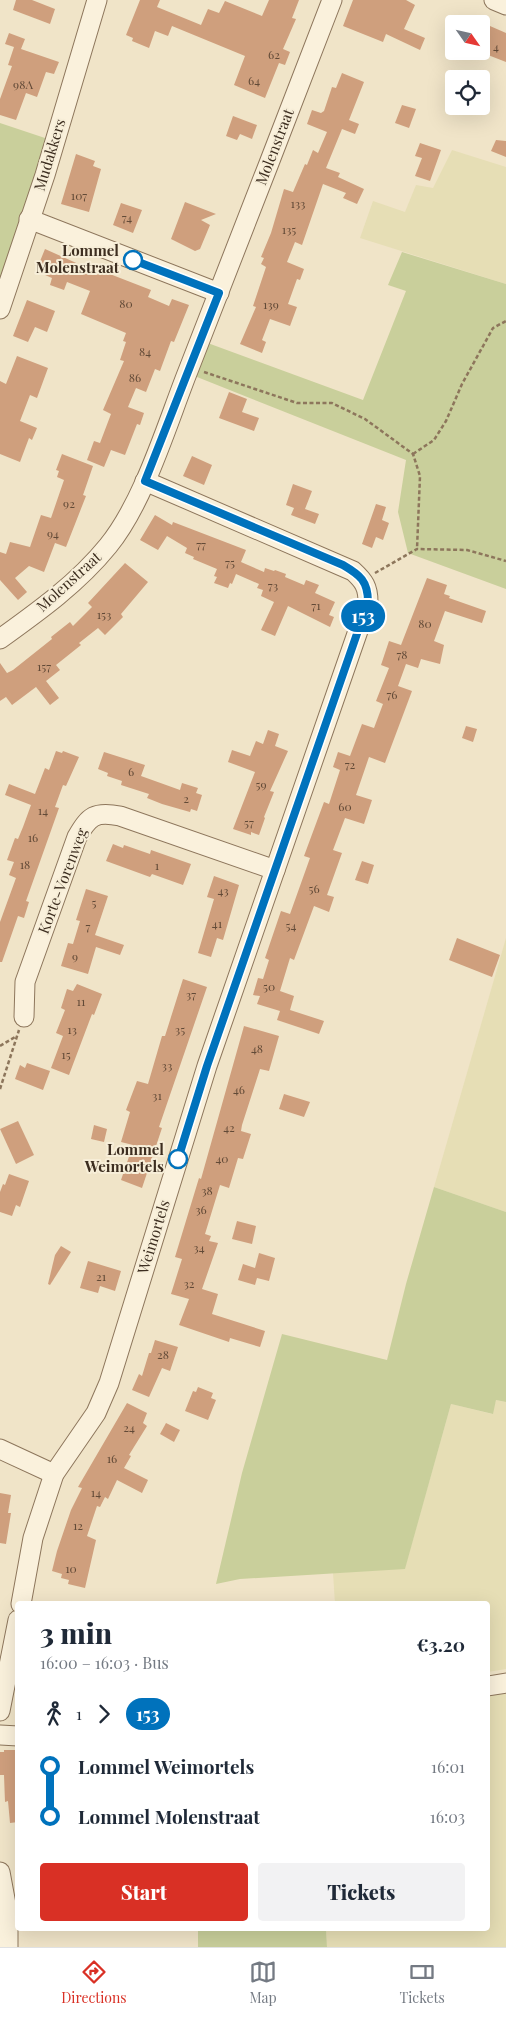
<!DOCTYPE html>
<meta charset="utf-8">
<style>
:root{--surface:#fff;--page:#f2f2f3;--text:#1f2937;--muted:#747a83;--line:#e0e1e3;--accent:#d93025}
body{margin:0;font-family:"Playfair Display",serif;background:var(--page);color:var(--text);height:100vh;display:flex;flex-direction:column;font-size:19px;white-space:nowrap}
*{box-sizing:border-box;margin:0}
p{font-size:16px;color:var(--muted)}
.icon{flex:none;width:28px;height:28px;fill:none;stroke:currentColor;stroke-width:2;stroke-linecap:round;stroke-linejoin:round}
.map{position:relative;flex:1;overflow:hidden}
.drawer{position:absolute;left:15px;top:1601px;width:475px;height:330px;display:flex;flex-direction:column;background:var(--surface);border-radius:5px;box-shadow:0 5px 20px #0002}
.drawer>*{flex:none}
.badge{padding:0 10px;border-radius:16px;font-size:18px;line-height:32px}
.needle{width:32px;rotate:124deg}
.fabs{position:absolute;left:445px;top:15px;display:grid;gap:10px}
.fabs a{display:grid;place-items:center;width:45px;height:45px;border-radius:5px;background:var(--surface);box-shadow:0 5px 20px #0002;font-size:25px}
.map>.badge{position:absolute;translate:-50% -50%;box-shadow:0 0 0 2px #fff}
.legs{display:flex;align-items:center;gap:8px;height:55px;padding:0 25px;font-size:16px}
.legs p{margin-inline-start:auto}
.head{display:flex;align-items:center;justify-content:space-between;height:85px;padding:0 25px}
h1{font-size:28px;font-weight:800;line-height:38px}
.cta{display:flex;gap:10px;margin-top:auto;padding:10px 25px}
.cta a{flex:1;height:58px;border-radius:5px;background:var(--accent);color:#fff;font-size:20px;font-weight:800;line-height:58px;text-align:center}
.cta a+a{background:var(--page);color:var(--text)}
ul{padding:0 25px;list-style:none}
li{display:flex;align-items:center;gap:18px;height:50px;font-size:19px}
li i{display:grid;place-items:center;width:8px;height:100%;margin:0 6px;background:currentColor}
li i::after{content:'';width:12px;height:12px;margin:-6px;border:4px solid;border-radius:50%;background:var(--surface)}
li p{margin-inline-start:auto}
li:first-child i{background:linear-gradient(#0000 50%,currentColor 0)}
li:last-child i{background:linear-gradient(currentColor 50%,#0000 0)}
.tab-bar{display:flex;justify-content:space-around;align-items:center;height:70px;border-top:1px solid var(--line);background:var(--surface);font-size:14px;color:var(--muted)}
.tab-bar a{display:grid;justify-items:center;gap:2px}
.tab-bar .current{color:var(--accent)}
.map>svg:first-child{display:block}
.farmland{fill:#e6deb5}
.green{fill:#c9cf9b}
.building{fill:#cf9f7d}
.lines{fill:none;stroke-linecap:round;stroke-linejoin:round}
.minor-casing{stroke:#8d765c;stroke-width:21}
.path{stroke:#8d765c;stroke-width:2.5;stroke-dasharray:4 2.5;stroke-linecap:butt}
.minor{stroke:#faf1dc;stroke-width:19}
.line-1-casing{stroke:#fff;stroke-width:11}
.line-1{stroke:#0072bc;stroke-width:8}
.stop-1-dot{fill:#fff;stroke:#0072bc;stroke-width:2.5}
.labels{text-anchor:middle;stroke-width:4;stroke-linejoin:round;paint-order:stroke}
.number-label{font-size:12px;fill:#624a37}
.street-label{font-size:15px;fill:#3d2e20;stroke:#f7eed8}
.stop-label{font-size:15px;font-weight:bold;fill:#3d2e20;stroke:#f7eed8;text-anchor:end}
</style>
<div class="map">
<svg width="506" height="1947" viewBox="0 0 506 1947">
<rect width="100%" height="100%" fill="#f0e4c8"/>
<g class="farmland">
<path d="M452,150l54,17v117l-146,-46 13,-37 32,11 11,-27 17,3z"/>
<path d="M506,938v274l-72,-25z"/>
<path d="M496,1400l10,2v267l-18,3v-68h-153l-2,-31 72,-5 46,-164 41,10z"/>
<path d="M506,1691v256h-179l-1,-18h162v-236z"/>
</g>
<g class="green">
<path d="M0,123l48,16 -48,142z"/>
<path d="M402,252l104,32v305l-98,-36 -10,-41 8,-52 -214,-85 13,-33 158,58 43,-109 -18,-6z"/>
<path d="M434,1187l72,25v190l-10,-2 -3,14 -42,-10 -46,165 -165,10 -24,5 26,-111 40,-139 105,26 19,-76z"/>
<path d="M198,1929h128l1,18h-129z"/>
</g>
<g class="building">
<path d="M16,0h16l23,9 -5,15 -37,-14z"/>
<path d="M140,0h20l-3,7 44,18 7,-16 11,4 6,-12 37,15 7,-16h30l-7,18 4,1 -13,30 7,3 -5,13 -6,-2 -14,35 -31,-13 11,-29 -73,-30 -4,10 -13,-5 -6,17 -17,-7 1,-3 -7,-3z"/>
<path d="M353,0h53l9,5 -11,24 21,9 -5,12 -34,-16 -3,8 -40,-16z"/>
<path d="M490,26l16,7v29l-18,-7 2,-6 -8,-4z"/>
<path d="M9,33l16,6 -4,10 38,13 -5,12 -8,-2 -9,25 -11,-4 -10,27 -16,-5v-16l12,-33 -4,-1 6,-18 -9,-3z"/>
<path d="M342,73l22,9 -15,38 10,4 -4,10 -13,-5 -16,39 14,5 -2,4 26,12 -7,15 -14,-6 3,-5 -23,-9 -21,61 -7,-3 -8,20 17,7 -4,11 -3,-1 -9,25 9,3 -7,19 -20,-7 -8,21 4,2 -4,11 -22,-9 16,-37 -3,-1 13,-39 -5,-3 3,-6 -3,-1 10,-24 13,-44 9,3 12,-28 2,1 6,-15 5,3 9,-21 -20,-8 5,-14 9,3 3,-2 8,-24 4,1z"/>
<path d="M402,105l14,4 -7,19 -14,-5z"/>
<path d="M233,116l24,9 -5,14 -12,-5 -3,6 -11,-4z"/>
<path d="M496,140l10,1v16l-15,-6z"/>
<path d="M420,143l21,7 -11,31 -15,-5 7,-18 -7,-2z"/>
<path d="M76,154l19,7 -2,5 8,3 -12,43 -28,-8z"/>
<path d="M185,202l31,12 -15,6 9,5 -10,24 -5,2 -24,-12z"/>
<path d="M121,203l21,7 -9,23 -20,-8z"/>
<path d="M45,249l38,17 1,-2 67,26 -3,7 21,9 3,-7 17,6 -15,37 -3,-1 -11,30 -5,-2 -9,23 -10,-4 -8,19 16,6 -4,12 -3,-1 -12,31 -14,-5 -7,17 -17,-7 7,-19 6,2 11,-29 -8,-4 21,-49 -4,-1 6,-18 -3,-1 3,-8 -45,-19 9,-23 -23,-9 -3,8 -14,-5 2,-7 -16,-7z"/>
<path d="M27,300l28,11 -8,21 -12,-5 -7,15 -15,-6z"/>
<path d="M17,356l31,12 -11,30 -7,-3 -10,26 17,7 -5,12 -3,-2 -9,24 -20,-8v-73l6,3z"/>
<path d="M229,392l18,7 -5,13 17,6 -5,13 -35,-13z"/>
<path d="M62,454l31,12 -10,29 3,1 -20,51 -11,-4 -11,29 -15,-6 -14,12 12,14 -9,8 -18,-20v-28l6,2 4,-12 20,5 11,-32 10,3 13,-38 -7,-3 2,-6 -3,-1z"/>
<path d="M192,456l20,9 -8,20 -21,-9z"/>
<path d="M293,484l19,7 -7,18 14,5 -4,10 -24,-9 3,-7 -8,-3z"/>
<path d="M376,504l10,3 -4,13 7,3 -6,17 -7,-3 -4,11 -10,-4z"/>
<path d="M155,515l17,10 1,-3 73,28 -5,12 23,10 1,-4 9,3 1,-1 11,4 -1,3 19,8 2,-5 13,5 -4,8 20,9 -6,13 5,2 -4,10 -42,-21 -13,30 -14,-6 13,-28 -13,-6 2,-6 -6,-2 2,-4 -23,-10 -4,10 -2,-1 -2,5 -14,-5 3,-6 -3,-1 3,-7 -24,-10 1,-2 -9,-4 2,-5 -20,-12 -9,14 -18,-10z"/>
<path d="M125,563l23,19 -27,32 2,3 -18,18 -7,-7 -19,15 2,2 -25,20 4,5 -14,11 13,17 -9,7 -14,-18 -24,18 -6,-8 -6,4v-38l7,10 6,-3 39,-31 -1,-2 19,-15 3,4 19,-19 -4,-4z"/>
<path d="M427,578l20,7 -3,9 6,2 -1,2 37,13 -4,12 -37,-12 -11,30 10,4 -4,19 -19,-5 -3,9 -12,-4 -8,22 14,5 -27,72 -16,-6 -13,38 16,5 -8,24 -19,-6 -12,32 9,3 -15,42 7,2 -5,15 -15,-6 -20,54 -4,-2 -10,33 14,5 -4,14 34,11 -5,13 -42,-14 3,-9 -23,-7 3,-8 -7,-1 5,-17 5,1 6,-19 -4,-2 16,-47 9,3 20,-56 -6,-2 20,-54 5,2 11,-34 -7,-3 5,-15 12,4 12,-32 12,4 9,-24 -7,-3 13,-33 -8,-3 8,-24 12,4z"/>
<path d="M466,726l11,3 -4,13 -11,-4z"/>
<path d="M268,730l11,4 -4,12 13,5 -18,40 4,1 -10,25 1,1 -6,17 -8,-3v3l-18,-6 22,-57 -27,-10 4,-12 18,6 6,-15 7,3z"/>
<path d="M56,751l6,2 1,-2 16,6 -13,29 -3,-1 -8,22 4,1 -33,93 3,1 -5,16 -6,-2 -16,46h-2v-40l16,-44 -7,-3 5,-13 -7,-2 8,-22 3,1 5,-12 8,-22 -26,-10 4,-11 26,10 10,-26 4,2z"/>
<path d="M104,752l41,13 -4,11 39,14 2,-7 16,5 -2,5 6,2 -5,16 -6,-2 -1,3 -28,-8 -15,-6 2,-4 -28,-9 1,-4 -15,-5 1,-3 -10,-4z"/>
<path d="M113,844l10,4 1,-3 26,9 1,-4 40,14 -8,21 -31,-11 -2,3 -44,-16z"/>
<path d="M362,861l12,4 -6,19 -13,-4z"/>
<path d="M214,876l25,9 -16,55 -6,-2 -6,19 -13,-4 16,-54 -7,-2z"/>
<path d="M86,889l22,7 -13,39 29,10 -4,10 -24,-8 -8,27 -27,-8 7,-23 5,1 7,-23 -4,-1z"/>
<path d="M457,938l43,17 -8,22 -43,-17z"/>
<path d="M183,979l24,8 -48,140 3,1 -20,60 -21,-8 12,-35 -12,-3 9,-30 -4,-2 11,-29 11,3 14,-48h3z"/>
<path d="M77,984l25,10 -8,21 -2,-1 -23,61 -18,-7 12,-32 -7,-3 9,-23 -4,-2 6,-19 6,2z"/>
<path d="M244,1026l35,10 -10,35 -9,-2 -18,56 -1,6 10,3 -8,25 -5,-1 -9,30 -9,-3 -15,49 6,2 -2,5 9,2 -16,46 16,5 -6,20 53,17 -5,16 -30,-9 -1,4 -50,-17 10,-26 -18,-5 11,-35 -7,-2 24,-79 2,1z"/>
<path d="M27,1063l23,8 -7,19 -28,-11 5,-14 5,3z"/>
<path d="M284,1094l26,8 -6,15 -25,-8z"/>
<path d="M18,1121l16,34 -18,9 -16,-35z"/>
<path d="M94,1125l13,4 -3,13 -13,-3z"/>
<path d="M9,1174l20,7 -9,26 -4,-2 -4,11 -12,-4v-20l3,-8 2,1z"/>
<path d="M237,1221l19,5 -4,18 -20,-5z"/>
<path d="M61,1246l10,6 -21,33 -2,-1 7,-29z"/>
<path d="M259,1253l16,5 -6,23 -12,-3 -2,7 -17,-5 5,-16 12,4z"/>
<path d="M88,1261l33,10 -6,20 -15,-5 -2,7 -18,-5z"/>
<path d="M155,1340l23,7 -8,24 -8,-3 -13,29 -17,-7 7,-16 3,2 7,-23h2z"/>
<path d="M198,1387l15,6 -2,5 5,2 -8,20 -23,-9 8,-20 3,1z"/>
<path d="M127,1403l20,10 -4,10 4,3 -18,29 2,1 -7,12 24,12 -6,13 -25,-13 -9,19 -3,-2 -5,10 -3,-1 -10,30 9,4 -11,48 -17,-4 1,-4 -8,-2 1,-4 -10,-3 5,-20 14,-41 11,-22 -4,-1z"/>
<path d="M166,1423l14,7 -6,12 -14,-8z"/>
<path d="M0,1493l11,2 -3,18h3l-5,31 -6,-1z"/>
<path d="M4,1750h14v72l-8,1 -2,-22 -3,1 -1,-27h-4v-23h4z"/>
</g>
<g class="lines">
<defs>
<g id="minor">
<path d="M494,0l12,5"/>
<path d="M29,219l190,74"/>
<path d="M0,309l45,-134 52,-175"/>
<path d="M0,639c39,-28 78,-56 108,-93 36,-44 59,-122 80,-175 49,-124 96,-247 144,-371"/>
<path d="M24,1017l1,-35 52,-145c12,-21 18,-26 43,-21l155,54"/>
<path d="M0,1449l54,25"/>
<path d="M21,1604l12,-66 21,-64 42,-61 13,-30 98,-317 161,-464c0,-15 -4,-21 -15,-31l-208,-90"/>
<path d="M488,1686l18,-3"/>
<path d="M0,1711l18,-91"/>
<path d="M0,1735l18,1"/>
<path d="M0,1872l8,43v32"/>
</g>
</defs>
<use href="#minor" class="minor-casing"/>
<g class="path">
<path d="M204,372l93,31h35l33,16 48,35 7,22 -3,73"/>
<path d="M413,454l21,-14 12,-19 16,-37 31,-56 13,-7"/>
<path d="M375,573l42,-24 50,1 39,11"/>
<path d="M0,1046l15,-9"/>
<path d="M0,1089l19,-59"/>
</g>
<use href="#minor" class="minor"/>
</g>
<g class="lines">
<defs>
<path id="line-1" d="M133,260l86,33 -74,188 198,84c17,10 25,16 25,37l-161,464 -29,93"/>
</defs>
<use href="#line-1" class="line-1-casing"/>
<use href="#line-1" class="line-1"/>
</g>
<g class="stop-1-dot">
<circle cx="133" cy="260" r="9"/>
<circle cx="178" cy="1159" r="9"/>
</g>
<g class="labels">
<g class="number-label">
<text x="496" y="51">4</text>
<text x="274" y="59">62</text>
<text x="254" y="85">64</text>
<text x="23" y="89">98A</text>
<text x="79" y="200">107</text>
<text x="298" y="208">133</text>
<text x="127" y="222">74</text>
<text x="289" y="234">135</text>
<text x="126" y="308">80</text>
<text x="271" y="309">139</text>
<text x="145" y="356">84</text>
<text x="135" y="382">86</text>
<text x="69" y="508">92</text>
<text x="53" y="538">94</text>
<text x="201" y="549">77</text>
<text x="230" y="567">75</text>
<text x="273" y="590">73</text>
<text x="316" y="610">71</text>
<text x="104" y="619">153</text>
<text x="425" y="628">80</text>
<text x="402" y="659">78</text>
<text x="44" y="671">157</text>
<text x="392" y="699">76</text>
<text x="350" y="769">72</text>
<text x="131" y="776">6</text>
<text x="261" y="789">59</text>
<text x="186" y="803">2</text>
<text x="345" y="811">60</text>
<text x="43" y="815">14</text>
<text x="249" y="827">57</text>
<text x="33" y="842">16</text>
<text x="25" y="869">18</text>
<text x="157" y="870">1</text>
<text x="314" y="893">56</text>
<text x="223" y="895">43</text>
<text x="94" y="907">5</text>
<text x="217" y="928">41</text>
<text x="291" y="930">54</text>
<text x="88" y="931">7</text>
<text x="75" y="961">9</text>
<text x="269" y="991">50</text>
<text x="191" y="999">37</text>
<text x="81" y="1006">11</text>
<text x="72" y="1034">13</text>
<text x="180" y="1034">35</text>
<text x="257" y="1053">48</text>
<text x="66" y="1059">15</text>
<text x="167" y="1070">33</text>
<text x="239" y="1094">46</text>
<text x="157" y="1100">31</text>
<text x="229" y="1132">42</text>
<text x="222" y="1163">40</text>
<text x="207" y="1195">38</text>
<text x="201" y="1214">36</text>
<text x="199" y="1252">34</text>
<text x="101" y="1281">21</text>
<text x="189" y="1288">32</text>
<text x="163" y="1359">28</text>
<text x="129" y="1432">24</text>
<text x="112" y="1463">16</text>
<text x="96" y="1497">14</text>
<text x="78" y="1530">12</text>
<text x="71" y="1573">10</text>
</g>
<g class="street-label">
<text transform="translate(275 147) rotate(-69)" y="5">Molenstraat</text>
<text transform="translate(50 155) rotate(-73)" y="5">Mudakkers</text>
<text transform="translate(69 582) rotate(-42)" y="5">Molenstraat</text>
<text transform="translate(63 881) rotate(-69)" y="5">Korte-Vorenweg</text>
<text transform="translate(154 1237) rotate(-73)" y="5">Weimortels</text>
</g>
<g class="stop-label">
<text x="119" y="256">Lommel<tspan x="119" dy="17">Molenstraat</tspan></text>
<text x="164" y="1155">Lommel<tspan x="164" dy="17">Weimortels</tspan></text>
</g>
</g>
</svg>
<div class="fabs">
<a><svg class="needle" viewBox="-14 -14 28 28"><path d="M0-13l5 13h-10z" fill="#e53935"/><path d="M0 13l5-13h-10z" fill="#747a83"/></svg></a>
<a><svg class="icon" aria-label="locate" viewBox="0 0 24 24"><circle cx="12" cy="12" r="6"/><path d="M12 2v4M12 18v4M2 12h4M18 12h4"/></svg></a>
</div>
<b class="badge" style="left:363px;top:616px;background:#0072bc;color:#fff">153</b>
<section class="drawer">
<div class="head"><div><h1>3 min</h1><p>16:00 – 16:03 · Bus</p></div><b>€3.20</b></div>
<div class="legs"><svg class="icon" aria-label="walk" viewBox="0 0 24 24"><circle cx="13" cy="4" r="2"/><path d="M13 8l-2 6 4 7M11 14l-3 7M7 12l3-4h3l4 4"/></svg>1<svg class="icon" aria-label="forward" viewBox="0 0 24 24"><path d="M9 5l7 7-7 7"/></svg><b class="badge" style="background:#0072bc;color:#fff">153</b></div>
<ul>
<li><i style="color:#0072bc"></i><b>Lommel Weimortels</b><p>16:01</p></li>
<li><i style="color:#0072bc"></i><b>Lommel Molenstraat</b><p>16:03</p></li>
</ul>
<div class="cta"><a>Start</a><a>Tickets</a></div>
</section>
</div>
<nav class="tab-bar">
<a class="current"><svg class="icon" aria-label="directions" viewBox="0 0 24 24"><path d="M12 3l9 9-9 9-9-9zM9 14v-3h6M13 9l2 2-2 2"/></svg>Directions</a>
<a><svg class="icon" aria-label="map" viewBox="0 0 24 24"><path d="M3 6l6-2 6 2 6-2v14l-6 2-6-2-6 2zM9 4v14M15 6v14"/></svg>Map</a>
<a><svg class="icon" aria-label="tickets" viewBox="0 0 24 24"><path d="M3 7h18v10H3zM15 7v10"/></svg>Tickets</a>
</nav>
